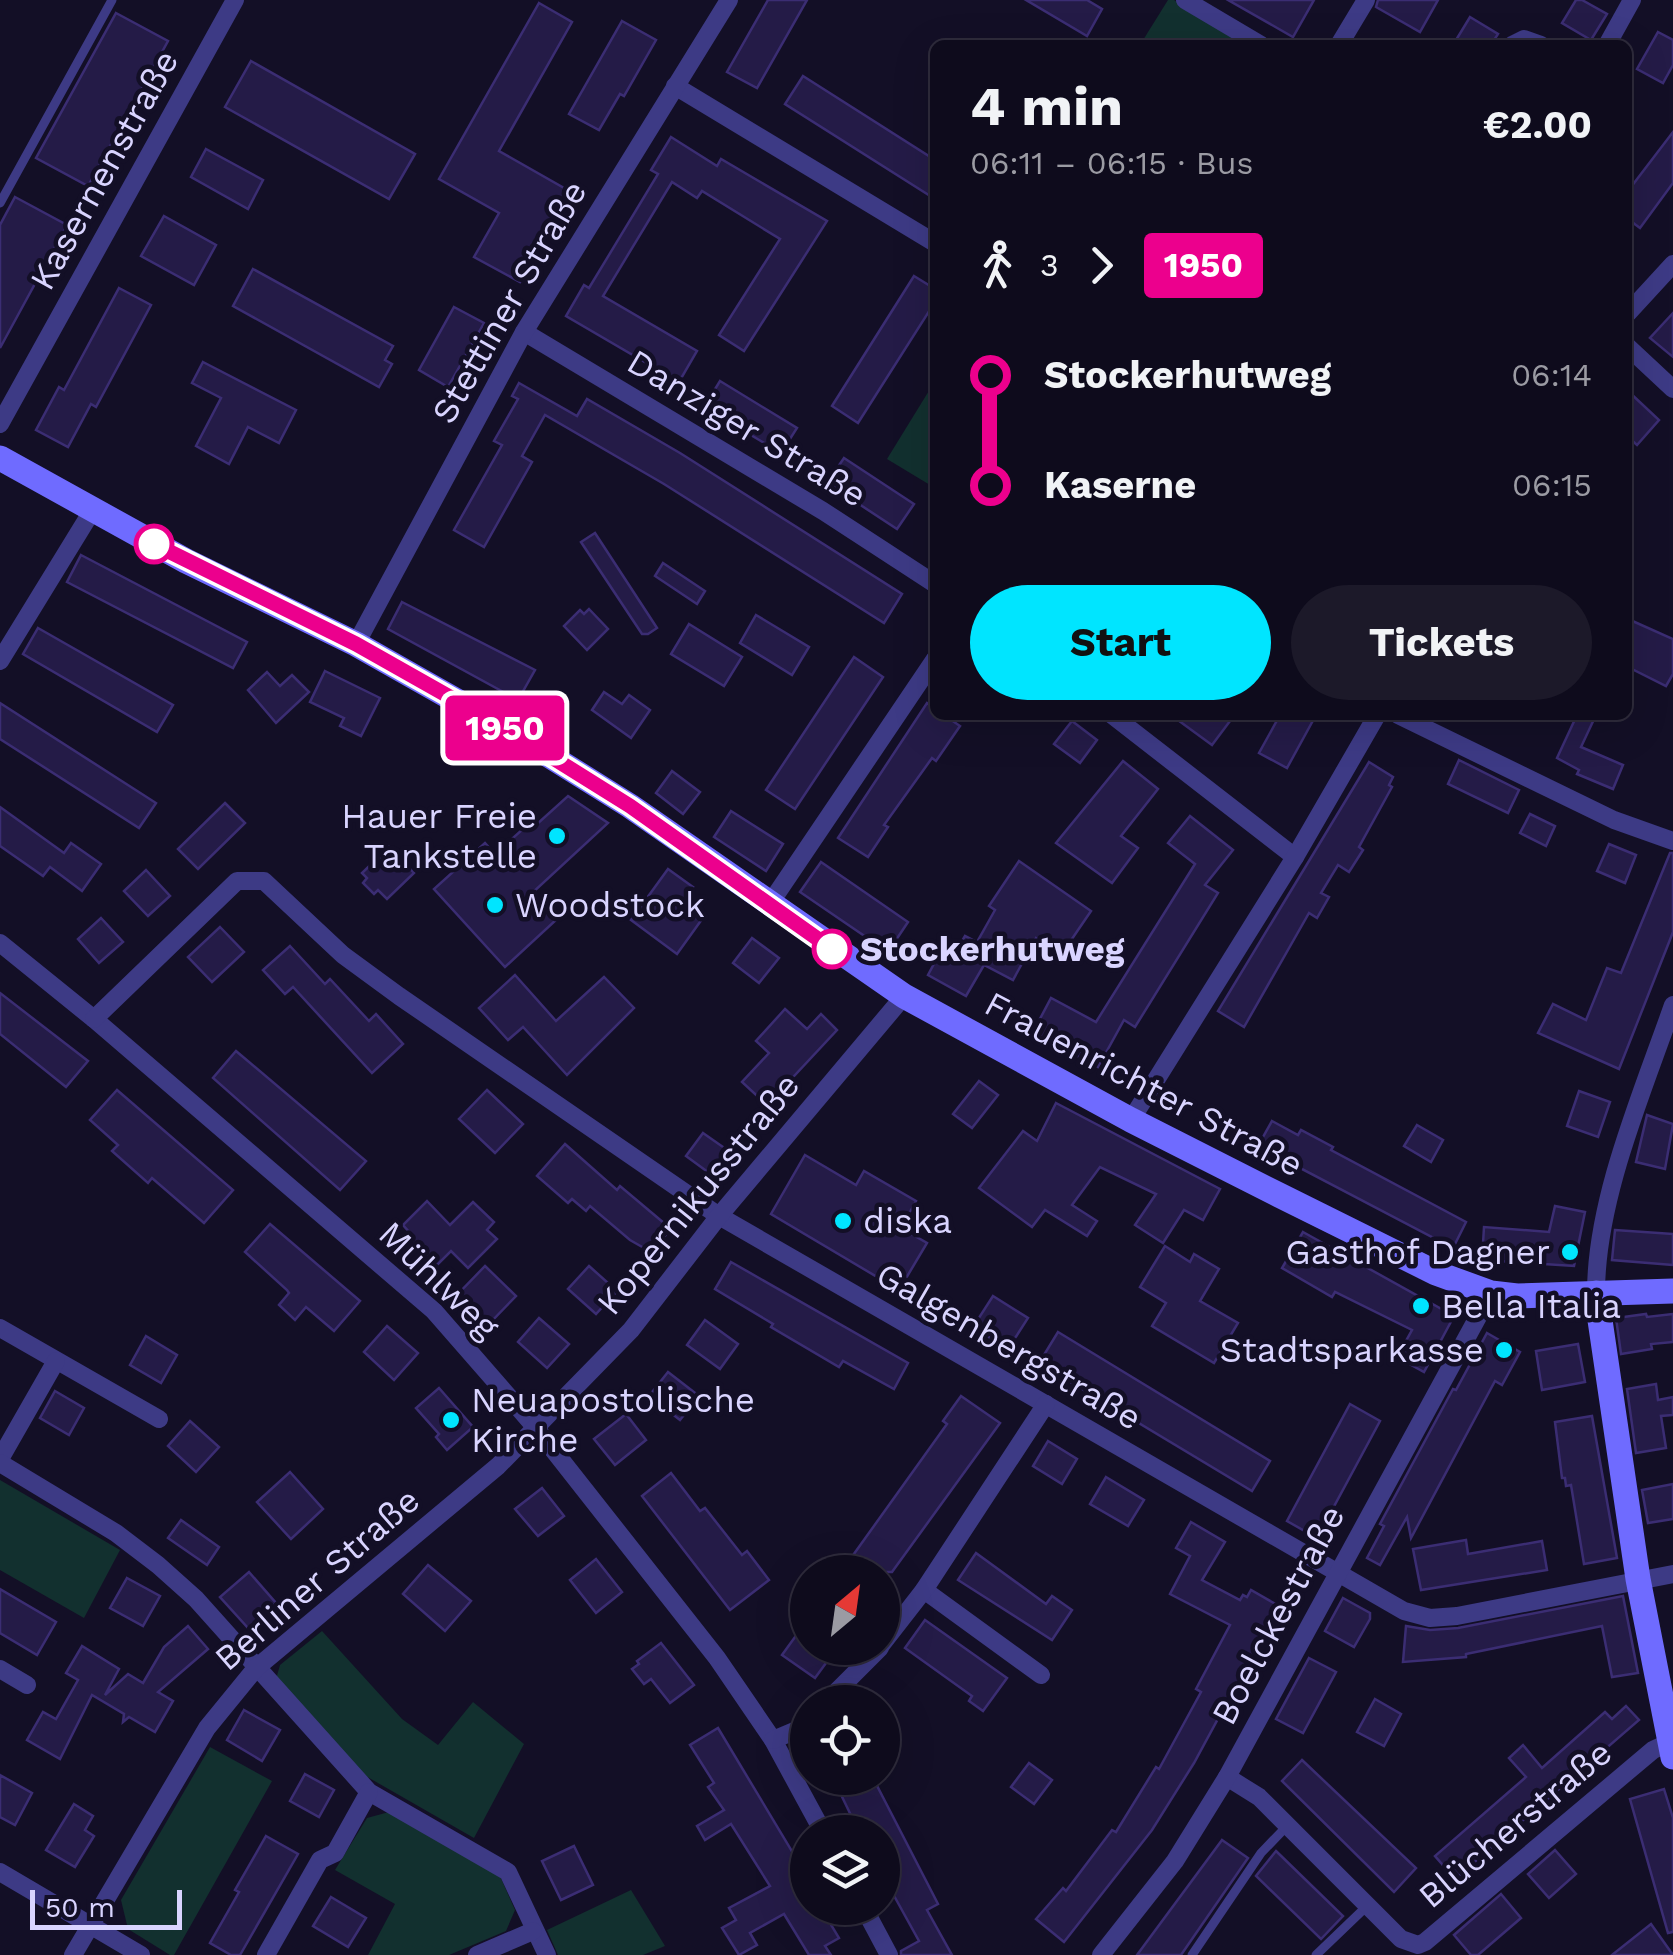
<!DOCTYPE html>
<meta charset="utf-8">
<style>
:root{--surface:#0e0b1c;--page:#1c1929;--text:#f1f3f6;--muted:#9b9ba3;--line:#2e2b3b;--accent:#00e5ff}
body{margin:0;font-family:"Work Sans",sans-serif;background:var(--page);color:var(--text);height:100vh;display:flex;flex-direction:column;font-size:38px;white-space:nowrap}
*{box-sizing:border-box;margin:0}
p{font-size:32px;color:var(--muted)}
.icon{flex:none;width:55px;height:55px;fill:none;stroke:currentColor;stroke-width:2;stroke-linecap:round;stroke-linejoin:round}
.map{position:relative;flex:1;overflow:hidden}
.sheet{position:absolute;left:930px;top:40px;width:702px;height:680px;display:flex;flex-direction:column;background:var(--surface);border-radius:15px;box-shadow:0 10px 40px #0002,0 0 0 2px var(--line)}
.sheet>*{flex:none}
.badge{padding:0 20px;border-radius:8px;font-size:35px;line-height:65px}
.needle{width:65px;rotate:29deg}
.tools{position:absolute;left:790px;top:1555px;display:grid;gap:20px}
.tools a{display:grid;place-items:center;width:110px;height:110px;border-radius:50%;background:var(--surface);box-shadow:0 10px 40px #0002,0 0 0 2px var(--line);font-size:50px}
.scale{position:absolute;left:30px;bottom:25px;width:152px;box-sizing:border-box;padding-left:10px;border:5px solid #d9d4ff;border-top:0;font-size:28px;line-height:35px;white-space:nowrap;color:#d9d4ff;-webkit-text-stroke:8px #130f26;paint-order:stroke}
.map>.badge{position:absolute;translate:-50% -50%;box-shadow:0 0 0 5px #fff}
.legs{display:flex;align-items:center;gap:15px;height:110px;padding:0 40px;font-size:32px}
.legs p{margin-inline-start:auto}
.head{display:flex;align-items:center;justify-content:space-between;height:170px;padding:0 40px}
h1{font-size:55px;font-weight:700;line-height:75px}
.cta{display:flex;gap:20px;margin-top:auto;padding:20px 40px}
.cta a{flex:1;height:115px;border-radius:60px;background:var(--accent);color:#111;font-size:40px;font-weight:700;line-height:115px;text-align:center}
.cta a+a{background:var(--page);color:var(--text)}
ul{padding:0 40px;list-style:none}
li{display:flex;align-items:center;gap:35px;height:110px;font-size:38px}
li i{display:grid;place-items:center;width:15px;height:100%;margin:0 12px;background:currentColor}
li i::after{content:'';width:25px;height:25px;margin:-12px;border:8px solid;border-radius:50%;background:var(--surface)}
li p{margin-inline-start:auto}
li:first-child i{background:linear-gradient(#0000 50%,currentColor 0)}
li:last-child i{background:linear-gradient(currentColor 50%,#0000 0)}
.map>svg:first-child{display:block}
.green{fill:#12302f}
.building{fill:#241b47;stroke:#3b2d73;stroke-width:2.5}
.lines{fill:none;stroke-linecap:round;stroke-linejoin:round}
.lane{stroke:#3d3a85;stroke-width:9}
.street{stroke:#3d3a85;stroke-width:18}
.secondary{stroke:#6f6bff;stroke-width:25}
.line-1-casing{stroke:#fff;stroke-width:22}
.line-1{stroke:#ec008d;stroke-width:15}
.stop-1-dot{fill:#fff;stroke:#ec008d;stroke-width:5}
.poi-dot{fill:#00e5ff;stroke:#130f26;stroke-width:4}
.labels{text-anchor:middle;stroke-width:9;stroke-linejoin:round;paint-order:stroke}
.street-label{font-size:35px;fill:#d9d4ff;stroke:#130f26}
.poi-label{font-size:35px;fill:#d9d4ff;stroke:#130f26;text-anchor:start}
.stop-label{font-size:35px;font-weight:bold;fill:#d9d4ff;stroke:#130f26;text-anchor:start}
</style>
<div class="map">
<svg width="1673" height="1955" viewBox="0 0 1673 1955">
<rect width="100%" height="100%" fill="#130f26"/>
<g class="green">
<path d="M1168,0h6l72,45h-106z"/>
<path d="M935,381v107l-48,-29z"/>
<path d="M0,1480l120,70 -36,68 -84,-48z"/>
<path d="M322,1631l80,88 36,26 35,-43 51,42 -50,94 -117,-67 -81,-92 4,-14z"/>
<path d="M210,1747l62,34 -98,174h-4l-42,-26 -7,-29z"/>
<path d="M389,1812l111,64 15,34 -9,21 -57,24h-81l27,-51 -60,-34 32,-52z"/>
<path d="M631,1890l34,56 -22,9h-85l-11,-25z"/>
</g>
<g class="building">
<path d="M768,0h39l-50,88 -30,-16z"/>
<path d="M1026,0h61l15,9 -15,27z"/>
<path d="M1228,0h86l-21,37z"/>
<path d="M1378,0h60l-18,32 -44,-25z"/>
<path d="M1576,0h6l25,14 -16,26 -29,-17z"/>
<path d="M539,3l33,19 -73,129 72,41 -51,90 -46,-25 25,-44 -60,-34z"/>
<path d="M116,13l52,28 -80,145 -52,-28z"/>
<path d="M1470,17l28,17 -7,11h-38z"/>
<path d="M622,21l34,19 -32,56 -4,-2 -21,36 -30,-16z"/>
<path d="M1658,32l15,8v25l-10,18 -26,-14z"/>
<path d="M251,61l164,93 -26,45 -164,-92z"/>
<path d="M803,76l132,84v39l-150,-95z"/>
<path d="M1673,132v51l-33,45 -12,-9v-28z"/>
<path d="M671,137l46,29 4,-7 106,62 -83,130 -25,-16 61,-96 -78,-48 -5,7 -25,-16 -69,114 94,55 -18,31 -113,-66 18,-31 5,3 69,-114 -7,-4z"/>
<path d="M206,149l57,31 -15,29 -57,-32z"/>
<path d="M15,197l52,28 -67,123v-123z"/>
<path d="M164,216l52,29 -22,40 -53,-29z"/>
<path d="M253,269l140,77 -8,14 7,4 -13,23 -146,-81z"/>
<path d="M914,276l21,13v13l-77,121 -26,-17z"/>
<path d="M119,288l32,17 -55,102 -5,-3 -23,43 -32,-17 23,-43 5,3z"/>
<path d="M454,307l30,16 -36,64 -29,-17z"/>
<path d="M1673,313v44l-23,-19z"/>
<path d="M203,362l93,48 -17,33 -31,-16 -19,37 -33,-18 25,-48 -29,-15z"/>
<path d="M720,381l77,47 -16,25 -77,-46z"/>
<path d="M519,383l58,33 10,-17 93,54 222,141 -18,29 -220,-139 -119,-69 -23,41 10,6 -48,85 -30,-17 48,-85 -8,-4 24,-42 -6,-3z"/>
<path d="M1628,391l31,29 -22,25 -9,-8z"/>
<path d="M844,458l70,46 -17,25 -70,-46z"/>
<path d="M595,533l62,95 -9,6h-6l-61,-92z"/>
<path d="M81,555l166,87 -14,26 -166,-86z"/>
<path d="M663,563l42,28 -8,13 -42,-28z"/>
<path d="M402,602l133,68 -17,30 -130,-71z"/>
<path d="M589,609l19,20 -21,21 -23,-24 16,-16 4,4z"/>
<path d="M756,615l53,32 -17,28 -52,-32z"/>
<path d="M1628,619l45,20v35l-7,12 -38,-19z"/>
<path d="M689,624l53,33 -18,29 -53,-32z"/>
<path d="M38,628l135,77 -16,27 -134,-78z"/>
<path d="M854,657l29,20 -88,132 -29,-19z"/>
<path d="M325,671l55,27 -19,38 -21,-10 4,-8 -34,-16z"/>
<path d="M267,672l13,14 12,-11 17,17 -33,31 -28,-33z"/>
<path d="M604,692l18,12 7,-9 21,15 -19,28 -39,-28z"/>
<path d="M0,703l156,100 -17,25 -139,-89z"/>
<path d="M927,703l8,6v6h9l16,11 -24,35 -4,-3 -48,67 4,2 -20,30 -30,-19z"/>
<path d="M1171,715h51l8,6 -18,24z"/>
<path d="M1280,715h36l-29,53 -28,-15z"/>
<path d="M1577,715h19l-15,32 42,18 -10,24 -36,-15 2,-4 -22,-12z"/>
<path d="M1072,721l25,19 -17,23 -26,-19z"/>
<path d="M1459,760l60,30 -11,23 -60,-29z"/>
<path d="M1123,761l35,28 -37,47 17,12 -26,35 -56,-40z"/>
<path d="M1369,762l24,15 -4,8 3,2 -33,60 4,3 -14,22 -11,-7 -17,28 8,4 -12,21 -8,-5 -65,114 -26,-16z"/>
<path d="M672,771l28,21 -17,22 -27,-21z"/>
<path d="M568,796l40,27 -77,71 25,26 -51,47 -71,-78 51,-46 10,11 37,-33 4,4z"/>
<path d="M225,803l20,20 -47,46 -20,-20z"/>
<path d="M0,807l64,46 7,-10 30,21 -19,27 -32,-24 -7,9 -43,-30z"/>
<path d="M731,811l52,33 -17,27 -52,-34z"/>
<path d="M1530,814l25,12 -9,20 -26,-13z"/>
<path d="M1190,816l43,34 -28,35 13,8 -83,134 -11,-7 -26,47 -65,-35 18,-34 45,24 99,-158 -27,-21z"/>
<path d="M1609,844l27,11 -11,28 -28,-12z"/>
<path d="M389,847l25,26 -27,26 -9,-9 -4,4 -11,-11 4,-5 -5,-5z"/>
<path d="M1670,853h3v79l-54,137 -81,-36 15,-29 33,16 21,-52 14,5z"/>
<path d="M1019,861l72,50 -30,44 -25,-17 -23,42 -29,-15 -18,31 -38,-21 15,-28 12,6 10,-17 12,6 18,-32 -6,-4z"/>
<path d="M821,862l87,60 -20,30 -88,-60z"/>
<path d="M668,869l25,18 -9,12 21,16 -28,39 -46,-34z"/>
<path d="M146,870l24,26 -22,20 -24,-25z"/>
<path d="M101,918l22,24 -24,21 -21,-24z"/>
<path d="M220,927l24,25 -32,30 -24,-25z"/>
<path d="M752,938l27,20 -20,25 -26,-20z"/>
<path d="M290,946l35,38 5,-5 39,42 7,-7 27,30 -31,29 -79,-86 -8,7 -22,-24z"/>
<path d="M515,975l41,46 48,-44 30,31 -67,67 -44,-48 -15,13 -29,-32z"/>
<path d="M0,993l88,68 -22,26 -66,-53z"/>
<path d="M785,1009l22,20 14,-15 16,16 -70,75 -25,-23 27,-29 -13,-12z"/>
<path d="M236,1051l130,110 -26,29 -127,-112z"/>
<path d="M979,1081l19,14 -26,33 -19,-14z"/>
<path d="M117,1090l116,100 -29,33 -52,-45 -4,5 -36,-32 6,-6 -28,-25z"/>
<path d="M487,1090l36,34 -28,29 -36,-34z"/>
<path d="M1579,1091l31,11 -12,35 -31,-11z"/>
<path d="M1056,1103l164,86 -17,31 -19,-10 -21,33 -28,-18 21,-31 -56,-27 -28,38 25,16 -10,15 -42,-26 -13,17 -53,-39 44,-57 14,10z"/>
<path d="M1647,1115l26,9 -8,45 -29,-7z"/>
<path d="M1272,1121l26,14 3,-5 32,17 -2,3 135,72 -13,26 -195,-102z"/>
<path d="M1417,1125l26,15 -12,22 -27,-16z"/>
<path d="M703,1133l30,21 -17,24 -30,-22z"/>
<path d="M565,1144l52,46 3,-4 51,43 -20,23 -21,-12 -40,-34 -4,5 -14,-12 -4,4 -31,-27z"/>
<path d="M805,1155l51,30 8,-14 52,30 -15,27 26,15 -28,47 -128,-76z"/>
<path d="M427,1201l23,24 23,-23 21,20 -7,8 10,9 -29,29 -17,-17 -14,14 -30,-29 3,-3 -7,-8z"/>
<path d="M1555,1206l30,6 -11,54 -92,-6 2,-33 65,5z"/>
<path d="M270,1224l90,77 -26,30 -28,-24 -11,13 -16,-15 10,-12 -2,-3 -42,-38z"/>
<path d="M1615,1230l58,4v31l-61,-5z"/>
<path d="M1303,1232l151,84 -30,56 -27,-15 15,-27 -77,-38 -3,5 -50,-29z"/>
<path d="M1165,1246l25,16 4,-8 25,15 -19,32 38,22 -24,40 -62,-37 14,-23 -26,-16z"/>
<path d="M731,1262l177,101 -14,26 -51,-28 -4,6 -68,-40 2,-3 -58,-35z"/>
<path d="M485,1266l31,30 -28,29 -31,-30z"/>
<path d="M589,1266l28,25 -21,23 -28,-25z"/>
<path d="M993,1296l35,22 -20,31 -35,-22z"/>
<path d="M1646,1314l1,3 26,-3v28l-22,2 1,5 -31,5 -5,-36z"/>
<path d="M539,1318l30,26 -22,24 -29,-26z"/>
<path d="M705,1320l33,24 -18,25 -33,-24z"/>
<path d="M387,1326l31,27 -24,27 -30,-28z"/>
<path d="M1058,1332l212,129 -18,30 -213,-128z"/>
<path d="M1487,1333l33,19 -18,33 -7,-4 -84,157 -4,-21 -27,48 -13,-7 17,-32 -4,-2 73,-135 3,1z"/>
<path d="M146,1336l31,19 -16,28 -31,-18z"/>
<path d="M1578,1344l7,38 -43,8 -6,-39z"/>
<path d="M668,1372l31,24 -19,24 -31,-24z"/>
<path d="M1656,1384l2,16 15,-3v18l-12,1 5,32 -30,5 -9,-64z"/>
<path d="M439,1388l34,39 -26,23 -11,-13 3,-3 -23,-26z"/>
<path d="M55,1391l29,17 -15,27 -29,-17z"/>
<path d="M961,1396l39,27 -108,149h-51l106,-148 -4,-3z"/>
<path d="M1350,1404l30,17 -63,117 -30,-17z"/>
<path d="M626,1414l20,26 -31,25 -21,-26z"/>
<path d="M1592,1416l25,142 -33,6 -13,-79 -5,1 -1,-8h-3l-7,-56z"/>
<path d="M190,1421l29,26 -23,25 -28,-26z"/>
<path d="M1048,1441l29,18 -15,25 -29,-18z"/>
<path d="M290,1472l33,37 -32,30 -34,-37z"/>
<path d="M671,1473l29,38 5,-3 37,47 5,-4 22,29 -39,30 -88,-114z"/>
<path d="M1106,1477l38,23 -16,26 -38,-22z"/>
<path d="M1673,1484v35l-25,4 -6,-33z"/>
<path d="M542,1488l22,28 -26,20 -23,-27z"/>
<path d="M181,1520l38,27 -12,18 -39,-27z"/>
<path d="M1191,1522l34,20 -23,38 38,20 3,-5 4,2 4,-7 28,16 -85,157 -42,67 -88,112 -28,-23 27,-31 3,3 46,-61 4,2 40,-65 3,2 42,-77 -5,-3 34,-64 -60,-31 20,-38 -14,-8z"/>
<path d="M1466,1540l2,14 74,-13 5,29 -126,20 -8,-41z"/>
<path d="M976,1553l70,51 6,-8 20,14 -20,30 -94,-60z"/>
<path d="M596,1559l26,33 -26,21 -26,-33z"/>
<path d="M428,1565l43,36 -26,30 -42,-37z"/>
<path d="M249,1572l27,31 -28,25 -28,-31z"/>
<path d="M127,1578l33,18 -17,30 -33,-18z"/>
<path d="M0,1589l56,33 -19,33 -37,-22z"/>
<path d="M1623,1596l15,77 -26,4 -10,-51 -136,28v3l-63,5 3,-36 24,4 28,-2z"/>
<path d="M1343,1598l27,15v6l-16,28 -29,-16z"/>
<path d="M808,1619v29h29l-22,30 -33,-23z"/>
<path d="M925,1620l82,58 -24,33 -14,-10 3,-5 -67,-48z"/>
<path d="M188,1626l20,23 -50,43 15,9 -18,31 -26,-15 -6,5 1,-8 -32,-19 -32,64 -33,-19 16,-28 13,7 22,-39 -12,-7 16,-27 37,23 -14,26 23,-21 15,9 21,-36z"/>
<path d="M661,1643l33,42 -24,18 -19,-24 -7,5 -12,-15 7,-5 -2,-3z"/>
<path d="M1309,1658l27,14 -33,61 -27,-14z"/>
<path d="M1375,1699l26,15 -17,32 -27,-14z"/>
<path d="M1626,1706l13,14 -184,159 -20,-23 91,-79 -17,-19 14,-13 19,23 63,-56 7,7z"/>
<path d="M244,1710l36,20 -18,31 -35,-21z"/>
<path d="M718,1728l90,150v30h13l18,30 -14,8 6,9h-22l-25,-41 -34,19 7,12 -18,10 -17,-27 14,-8 -7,-12 41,-22 -39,-62 -26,16 -8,-14 27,-16 -16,-23 6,-4 -24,-38z"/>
<path d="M1302,1760l114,108 -22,24 -112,-111z"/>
<path d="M1029,1763l23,17 -18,24 -23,-17z"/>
<path d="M305,1774l29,16 -15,27 -29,-16z"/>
<path d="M0,1775l32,18 -17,32 -15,-8z"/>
<path d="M833,1778h40l65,126 -11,6 25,45h-51v-4l18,-10 -37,-67v-42h-23z"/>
<path d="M1664,1789l9,29v114l-5,1 -38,-134z"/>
<path d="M74,1804l19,12 -8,14 9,6 -19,31 -29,-17z"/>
<path d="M266,1836l32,18 -58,101h-9l-21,-12 29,-51 -4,-2z"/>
<path d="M1222,1840l26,18 -67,97h-44z"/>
<path d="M574,1846l19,39 -32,15 -19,-39z"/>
<path d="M1555,1850l21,24 -27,24 -21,-24z"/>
<path d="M1276,1851l67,65 -22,23 -65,-63z"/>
<path d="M1501,1894l20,24 -43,37h-7l-17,-20z"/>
<path d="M331,1897l35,21 -18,29 -35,-21z"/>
<path d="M1651,1924l22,31h-61z"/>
</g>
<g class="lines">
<g class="lane">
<path d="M0,203l112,-203"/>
<path d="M1192,1955l69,-102 27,-28"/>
<path d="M1316,1955l50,-48"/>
</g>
<g class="street">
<path d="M1185,0l76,45"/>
<path d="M1339,45l27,-45"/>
<path d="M1512,45l12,-6 17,6"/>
<path d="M1607,45l25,-45"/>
<path d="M675,86l260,157"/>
<path d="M1628,313l45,-49"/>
<path d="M524,332l299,179 112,73"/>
<path d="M1628,347l45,42"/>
<path d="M0,424l235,-424"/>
<path d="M356,644l168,-312 205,-332"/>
<path d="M0,661l92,-150"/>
<path d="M1112,715l183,142"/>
<path d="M1398,715l216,105 59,21"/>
<path d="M769,905l166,-246"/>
<path d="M0,943l94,76 340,292 102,117 181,230 56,82 50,92"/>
<path d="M94,1019l143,-138h27l79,74 56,41 320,220 685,395 26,7 27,-2 216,-42"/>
<path d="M1131,1120l164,-263 82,-142"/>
<path d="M1596,1293c0,-94 46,-199 77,-288"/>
<path d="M0,1328l159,91"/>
<path d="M0,1459l56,-98"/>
<path d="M0,1463l116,70 42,32 38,34 173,193 139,80 39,83"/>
<path d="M924,1590l117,85"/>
<path d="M882,1644l42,-54 122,-186"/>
<path d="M0,1669l27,16"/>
<path d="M826,1702l54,-54"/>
<path d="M773,1740l26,-11 9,-8"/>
<path d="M1227,1777l32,20 142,142 17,6 7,-3 228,-192 15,-7"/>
<path d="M0,1872l141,83"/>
<path d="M864,1908l25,47"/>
<path d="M73,1955l134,-227 49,-60 242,-202 133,-136 88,-114 185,-220"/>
<path d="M266,1955l54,-95 15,-7 34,-61"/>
<path d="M477,1955l56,-24"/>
<path d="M1101,1955l74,-94 52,-84 264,-484"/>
</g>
<g class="secondary">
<path d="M0,458l186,103 170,83 154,87 120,75 274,190 227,124 148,75 157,78 55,20 26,3 156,-5"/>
<path d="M1596,1293l42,286 35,178"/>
</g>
</g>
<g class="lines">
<defs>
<path id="line-1" d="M154,544l202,100 154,87 120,75 202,143"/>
</defs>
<use href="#line-1" class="line-1-casing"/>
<use href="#line-1" class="line-1"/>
</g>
<g class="stop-1-dot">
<circle cx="154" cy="544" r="18"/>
<circle cx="832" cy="949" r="18"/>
</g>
<g class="poi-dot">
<circle cx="557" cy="836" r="10"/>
<circle cx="495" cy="905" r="10"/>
<circle cx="843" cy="1221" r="10"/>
<circle cx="1570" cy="1252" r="10"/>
<circle cx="1421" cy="1306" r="10"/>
<circle cx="1504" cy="1350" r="10"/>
<circle cx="451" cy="1420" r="10"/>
</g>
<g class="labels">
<g class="street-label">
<text transform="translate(104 170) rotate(-61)" y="12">Kasernenstraße</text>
<text transform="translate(509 302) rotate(-60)" y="12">Stettiner Straße</text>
<text transform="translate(747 428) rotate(31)" y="12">Danziger Straße</text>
<text transform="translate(1144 1084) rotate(28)" y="12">Frauenrichter Straße</text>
<text transform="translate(698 1194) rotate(-51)" y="12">Kopernikusstraße</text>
<text transform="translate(439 1280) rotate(44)" y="12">Mühlweg</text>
<text transform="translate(1009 1346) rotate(30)" y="12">Galgenbergstraße</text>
<text transform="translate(317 1579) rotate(-41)" y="12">Berliner Straße</text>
<text transform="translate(1278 1615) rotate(-62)" y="12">Boelckestraße</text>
<text transform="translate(1515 1824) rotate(-40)" y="12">Blücherstraße</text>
</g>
<g class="poi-label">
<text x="537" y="828" text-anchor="end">Hauer Freie<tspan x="537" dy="40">Tankstelle</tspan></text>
<text x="515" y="917">Woodstock</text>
<text x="863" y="1233">diska</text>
<text x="1550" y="1264" text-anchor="end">Gasthof Dagner</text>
<text x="1441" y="1318">Bella Italia</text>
<text x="1484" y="1362" text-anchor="end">Stadtsparkasse</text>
<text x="471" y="1412">Neuapostolische<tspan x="471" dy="40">Kirche</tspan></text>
</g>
<g class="stop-label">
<text x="860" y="961">Stockerhutweg</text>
</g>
</g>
</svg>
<div class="tools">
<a><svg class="needle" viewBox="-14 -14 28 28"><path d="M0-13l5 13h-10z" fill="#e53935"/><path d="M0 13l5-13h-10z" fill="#9b9ba3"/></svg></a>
<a><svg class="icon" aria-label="locate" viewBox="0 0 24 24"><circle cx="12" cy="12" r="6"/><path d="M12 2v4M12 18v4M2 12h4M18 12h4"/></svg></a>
<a><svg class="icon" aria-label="layers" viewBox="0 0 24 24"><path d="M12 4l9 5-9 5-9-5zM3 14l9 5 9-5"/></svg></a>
</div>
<div class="scale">50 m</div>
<b class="badge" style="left:505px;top:728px;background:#ec008d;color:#fff">1950</b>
<section class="sheet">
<div class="head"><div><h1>4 min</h1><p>06:11 – 06:15 · Bus</p></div><b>€2.00</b></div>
<div class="legs"><svg class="icon" aria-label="walk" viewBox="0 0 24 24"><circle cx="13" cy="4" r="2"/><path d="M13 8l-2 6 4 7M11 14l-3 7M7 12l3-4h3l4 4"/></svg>3<svg class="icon" aria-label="forward" viewBox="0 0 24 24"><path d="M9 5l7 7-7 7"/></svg><b class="badge" style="background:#ec008d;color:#fff">1950</b></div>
<ul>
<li><i style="color:#ec008d"></i><b>Stockerhutweg</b><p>06:14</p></li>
<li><i style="color:#ec008d"></i><b>Kaserne</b><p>06:15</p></li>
</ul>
<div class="cta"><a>Start</a><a>Tickets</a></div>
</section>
</div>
